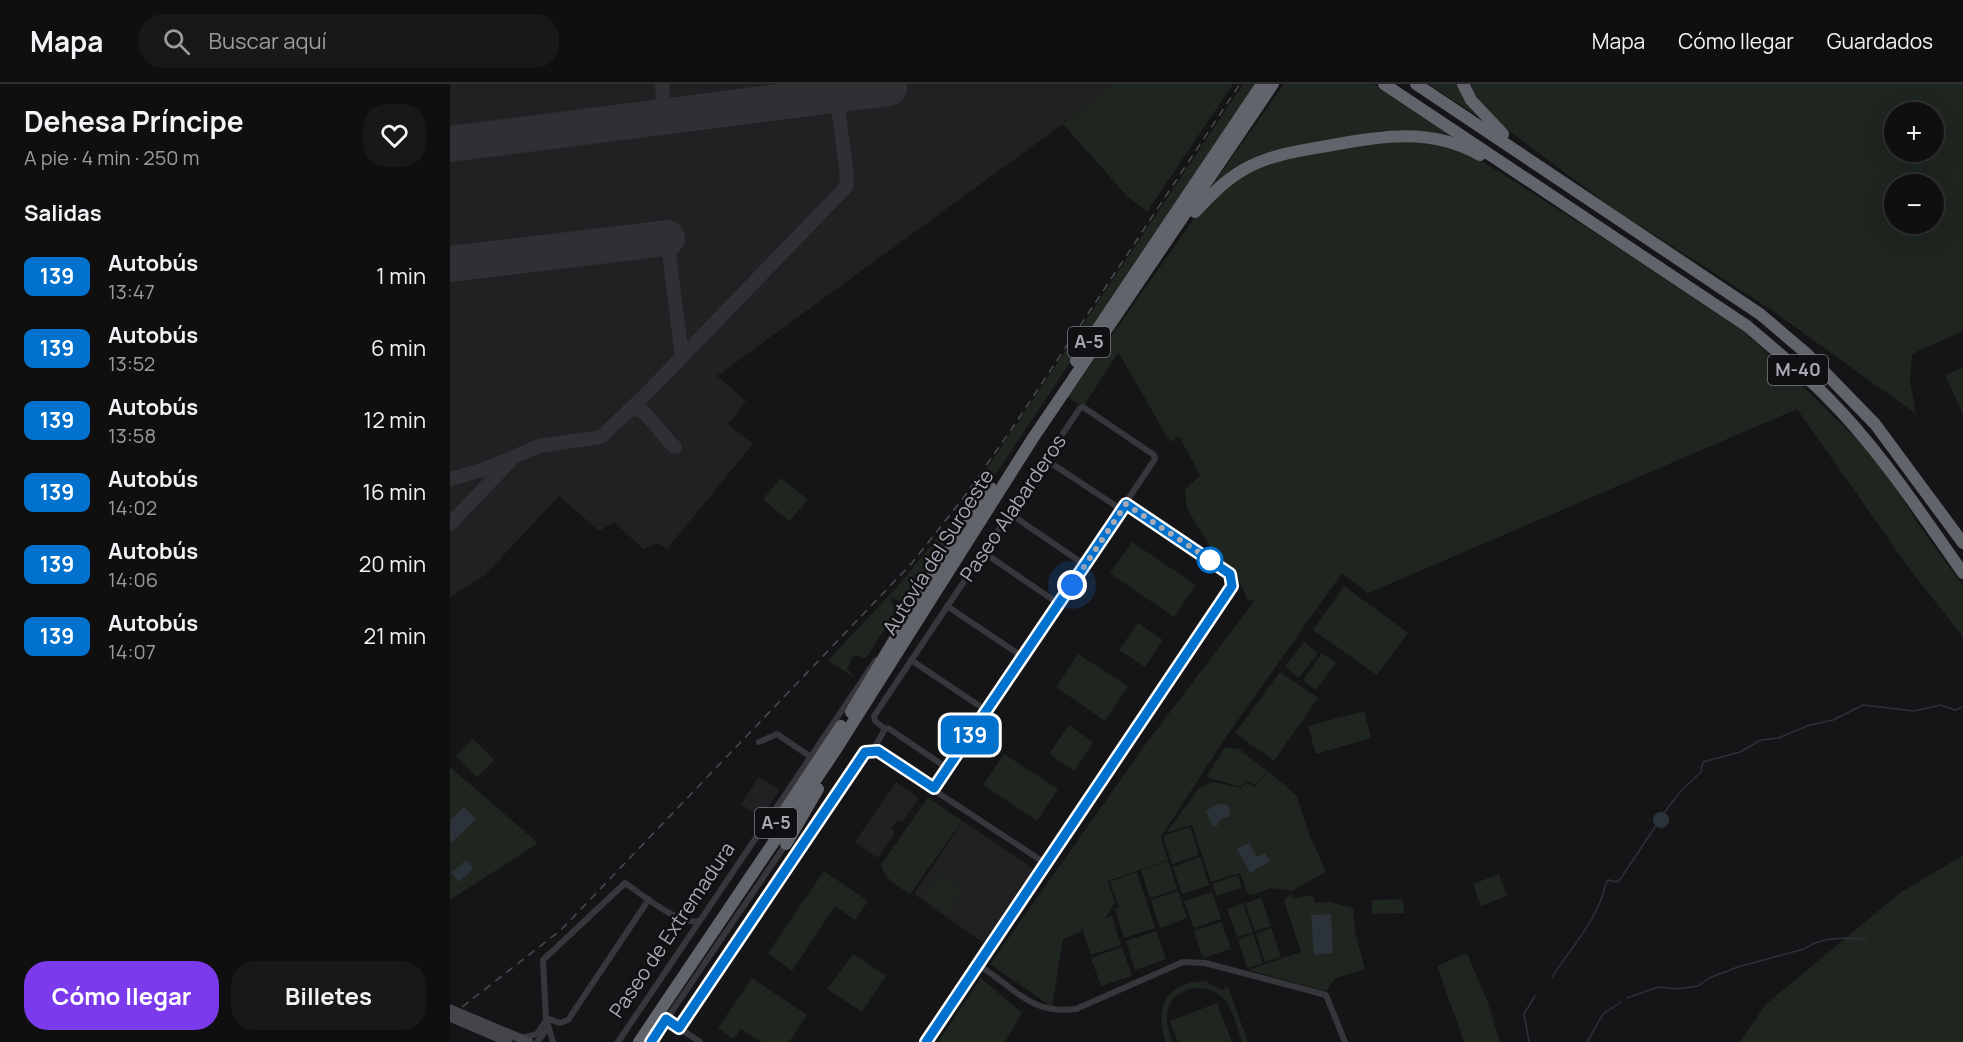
<!DOCTYPE html>
<html lang="es">
<meta charset="utf-8">
<style>
:root{--surface:#100f10;--page:#191819;--text:#f1f3f6;--muted:#9c9c9f;--line:#302f30;--accent:#7c3aed}
body{margin:0;font-family:Manrope,sans-serif;background:var(--page);color:var(--text);height:100vh;display:flex;flex-direction:column;font-size:22px;white-space:nowrap}
*{box-sizing:border-box;margin:0}
p{font-size:20px;color:var(--muted)}
.icon{flex:none;width:33px;height:33px;fill:none;stroke:currentColor;stroke-width:2;stroke-linecap:round;stroke-linejoin:round}
.map{position:relative;flex:1;overflow:hidden}
.details{display:flex;flex-direction:column;background:var(--surface);width:450px}
.details>*{flex:none}
.badge{padding:0 12px;border-radius:9px;font-size:21px;line-height:39px}
.buttons{position:absolute;left:1434px;top:18px;display:grid;gap:12px}
.buttons a{display:grid;place-items:center;width:60px;height:60px;border-radius:50%;background:var(--surface);box-shadow:0 6px 24px #0002,0 0 0 2px var(--line);font-size:30px}
.you{position:absolute;width:30px;height:30px;margin:-15px;border:4px solid #fff;border-radius:50%;background:#1a73e8;box-shadow:0 0 0 9px #1a73e833}
.map>.badge{position:absolute;translate:-50% -50%;box-shadow:0 0 0 3px #fff}
h2{padding:0 24px;font-size:22px;line-height:54px}
.round{display:grid;place-items:center;flex:none;width:63px;height:63px;border-radius:24px;background:var(--page)}
.summary{display:flex;align-items:center;justify-content:space-between;height:102px;padding:0 24px}
h1{font-size:28px;font-weight:700;line-height:45px}
.cta{display:flex;gap:12px;margin-top:auto;padding:12px 24px}
.cta a{flex:1;height:69px;border-radius:24px;background:var(--accent);color:#fff;font-size:24px;font-weight:700;line-height:69px;text-align:center}
.cta a+a{background:var(--page);color:var(--text)}
ul{padding:0;list-style:none}
li{display:flex;align-items:center;gap:18px;height:72px;padding:0 24px}
li div{flex:1}
li b{display:block;font-size:22px}
li em{font-style:normal}
li .badge{min-width:66px;font-weight:700;text-align:center}
header{display:flex;align-items:center;gap:36px;box-sizing:border-box;height:84px;padding:0 30px;background:var(--surface);border-bottom:2px solid var(--line)}
header strong{font-size:28px}
nav{display:flex;gap:33px;margin-inline-start:auto;font-size:21px}
.search{width:420px;height:54px;background:var(--page);display:flex;align-items:center;gap:15px;box-sizing:border-box;padding:0 21px;border-radius:24px;color:var(--muted);font-size:22px}
main{display:flex;flex:1;min-height:0}
.map>svg:first-child{display:block}
.built{fill:#212023}
.green{fill:#1f2620;fill-rule:evenodd}
.water{fill:#2c3239}
.lines{fill:none;stroke-linecap:round;stroke-linejoin:round}
.stream{stroke:#2c3239;stroke-width:1.5}
.taxiway{stroke:#303034;stroke-width:14}
.runway{stroke:#303034;stroke-width:36}
.minor{stroke:#36363b;stroke-width:6}
.secondary{stroke:#44454b;stroke-width:9}
.motorway{stroke:#62646b;stroke-width:12}
.rail{stroke:#4b4c52;stroke-width:1.5;stroke-dasharray:8 6;stroke-linecap:butt}
.line-casing{stroke:#fff;stroke-width:14}
.line{stroke:#0072ce;stroke-width:9}
.walk{stroke:#a7aab5;stroke-width:6;stroke-dasharray:0 10.8}
.stop-dot{fill:#fff;stroke:#0072ce;stroke-width:3}
.labels{text-anchor:middle;stroke-width:5;stroke-linejoin:round;paint-order:stroke}
.shield{fill:#100f11;stroke:#7a7c84;stroke-width:1.5}
.shield-label{font-size:18px;font-weight:bold;fill:#a7aab5}
.street-label{font-size:20px;fill:#a7aab5;stroke:#100f11}
</style>
<header>
<strong>Mapa</strong>
<div class="search"><svg class="icon" aria-label="search" viewBox="0 0 24 24"><circle cx="10" cy="10" r="6"/><path d="M15 15l6 6"/></svg>Buscar aquí</div>
<nav><a>Mapa</a><a>Cómo llegar</a><a>Guardados</a></nav>
</header>
<main>
<section class="details">
<div class="summary"><div><h1>Dehesa Príncipe</h1><p>A pie · 4 min · 250 m</p></div><a class="round"><svg class="icon" aria-label="heart" viewBox="0 0 24 24"><path d="M12 20l-8-8c-3-5 5-10 8-4 3-6 11-1 8 4z"/></svg></a></div>
<h2>Salidas</h2>
<ul>
<li><span class="badge" style="background:#0072ce;color:#fff">139</span><div><b>Autobús</b><p>13:47</p></div><em>1 min</em></li>
<li><span class="badge" style="background:#0072ce;color:#fff">139</span><div><b>Autobús</b><p>13:52</p></div><em>6 min</em></li>
<li><span class="badge" style="background:#0072ce;color:#fff">139</span><div><b>Autobús</b><p>13:58</p></div><em>12 min</em></li>
<li><span class="badge" style="background:#0072ce;color:#fff">139</span><div><b>Autobús</b><p>14:02</p></div><em>16 min</em></li>
<li><span class="badge" style="background:#0072ce;color:#fff">139</span><div><b>Autobús</b><p>14:06</p></div><em>20 min</em></li>
<li><span class="badge" style="background:#0072ce;color:#fff">139</span><div><b>Autobús</b><p>14:07</p></div><em>21 min</em></li>
</ul>
<div class="cta"><a>Cómo llegar</a><a>Billetes</a></div>
</section>
<div class="map">
<svg width="1513" height="958" viewBox="0 0 1513 958">
<rect width="100%" height="100%" fill="#151416"/>
<g class="built">
<path d="M0,0h663l-50,40 -346,252 29,25 -18,23 25,20 -86,105 -9,-6 -15,6 -29,-27 -15,9 -40,-35 -74,79 -35,22z"/>
<path d="M309,693l21,13 -19,28 -20,-14z"/>
<path d="M446,698l23,16 -17,24 -4,-2 -7,9 4,4 -17,25 -23,-16z"/>
<path d="M513,737l71,48 -51,74 -69,-49z"/>
</g>
<g class="green">
<path d="M663,0h120l-86,128 -20,-16 -64,-72z"/>
<path d="M793,0h13l-342,513 -6,5h-8l-7,-5 -3,4 7,9 -31,48 -12,-3 -7,14 9,10 -28,-19 70,-74 62,-77z"/>
<path d="M834,0h90l85,57 -53,-11 -24,1 -116,23 -68,51z"/>
<path d="M978,0h31l23,35z"/>
<path d="M1019,0h494v247l-51,23 -2,27 6,33 -146,-105 -159,-102 -107,-80 -29,-31zM1444,28h40v40h-40zM1444,100h40v40h-40z"/>
<path d="M978,57l49,17 123,78 142,94 47,43 71,69 31,38 26,42 46,64v51l-52,-66 -114,-162 -429,184 -26,-20 -116,164 -65,100 7,23 -60,21 7,22 -9,14 -5,2 11,-3 9,29 -30,10 -10,-29v6l-18,7 -11,68 -62,-43 158,-223 107,-141 -7,1 -11,-26 -24,-24 -26,-42 -2,-19 15,-15 -21,-39 -9,6 -50,-87 -2,-2 -35,54 -15,-10 130,-184 23,-24 47,-27 102,-20z"/>
<path d="M1513,283v47l-18,-39z"/>
<path d="M331,394l27,22 -19,21 -26,-22z"/>
<path d="M682,458l64,43 -22,32 -64,-44z"/>
<path d="M894,502l64,47 -31,42 -64,-45z"/>
<path d="M688,539l25,17 -18,27 -26,-17z"/>
<path d="M854,558l14,11 -19,25 -14,-11z"/>
<path d="M872,569l14,10 -20,27 -13,-10z"/>
<path d="M628,570l50,32 -23,35 -49,-34z"/>
<path d="M830,588l38,26 -44,63 -39,-28z"/>
<path d="M914,627l7,27 -55,16 -8,-28z"/>
<path d="M619,641l24,17 -19,29 -25,-17z"/>
<path d="M23,655l21,21 -17,17 -21,-21z"/>
<path d="M775,663l14,2 28,22 -12,14 -9,-4 -5,6 -35,-10z"/>
<path d="M554,670l54,35 -21,32 -54,-36z"/>
<path d="M0,683l88,76 -88,57z"/>
<path d="M818,687l28,24 13,39 17,38 -35,19 -20,-3 -20,7 -4,-2 -7,-20 -29,9 -19,-57 -26,8 33,-45 14,-6 28,6 5,-5 9,4z"/>
<path d="M478,713l34,24 -52,73c-12,-8 -25,-14 -29,-29z"/>
<path d="M740,743l9,28 -27,9 -9,-28z"/>
<path d="M1513,771v187h-223l26,-38 134,-111z"/>
<path d="M750,773l9,28 -27,9 -9,-27z"/>
<path d="M718,777l9,28 -27,9 -9,-28z"/>
<path d="M374,787l44,30 -13,19 -20,-14 -43,65 -24,-18z"/>
<path d="M687,788l18,56 -31,10 -9,-29 4,-2 -9,-25z"/>
<path d="M489,789l24,16 -16,25 -24,-16z"/>
<path d="M1049,790l8,22 -26,10 -8,-22z"/>
<path d="M788,791l4,13 -25,8 -5,-12z"/>
<path d="M728,807l9,27 -27,10 -9,-28z"/>
<path d="M762,808l9,27 -27,9 -10,-27z"/>
<path d="M842,809l1,6 20,-4 2,8 14,-1 24,6 2,24 10,37 -29,9 -10,13 -78,-21 53,-18 -17,-51z"/>
<path d="M811,814l10,28 -16,5 -10,-28z"/>
<path d="M953,815l1,14 -32,1v-14z"/>
<path d="M793,819l10,29 -16,5 -10,-28z"/>
<path d="M771,838l10,27 -28,9 -9,-27z"/>
<path d="M821,844l10,29 -16,5 -9,-28z"/>
<path d="M706,847l10,28 -31,11 -9,-29z"/>
<path d="M803,850l10,29 -16,5 -9,-28z"/>
<path d="M672,863l10,29 -31,10 -10,-28z"/>
<path d="M1017,869l21,50 12,39h-36l-27,-76z"/>
<path d="M403,870l33,22 -24,36 -35,-23z"/>
<path d="M302,894l55,37 -18,27h-28l-20,-13 -8,10 -15,-11z"/>
<path d="M531,894l41,35 -17,29h-67z"/>
<path d="M754,897l18,9 6,-3 20,55h-6c-5,-13 -9,-33 -18,-43 -18,-19 -54,-13 -57,16 -1,10 3,18 6,27h-7c-12,-35 0,-59 38,-61z"/>
<path d="M767,919l15,39h-54l-8,-21z"/>
</g>
<g class="water">
<path d="M767,720l11,1 2,11 -10,4 -3,6h-5l-6,-15z"/>
<path d="M14,723l12,12 -26,25v-24z"/>
<circle cx="1211" cy="736" r="8"/>
<path d="M799,759l8,14 8,-4 5,8 -20,12 -13,-24z"/>
<path d="M16,776l7,9 -14,13 -8,-9z"/>
<path d="M881,830l2,39 -19,2 -3,-40z"/>
</g>
<g class="lines">
<g class="stream">
<path d="M1214,729l16,-21 21,-20 2,-10 37,-10 21,-12 17,-2 32,-13 23,-5 30,-15 51,6 27,-6 14,5 8,-3"/>
<path d="M1102,893c19,-29 47,-59 54,-94l3,-3 8,2 4,-4 34,-51"/>
<path d="M1177,914l31,-11 18,2 22,-3 11,-8 29,-11 66,-18c18,-13 41,-11 62,-10"/>
<path d="M1079,958l-5,-28 11,-18"/>
<path d="M1137,958l16,-28 18,-12"/>
</g>
<g class="taxiway">
<path d="M360,14l11,-5 8,-9"/>
<path d="M196,35c17,-6 18,-18 16,-35"/>
<path d="M217,154l15,118"/>
<path d="M179,326l10,-1c14,9 23,27 36,38"/>
<path d="M0,395l35,-10 54,-23 62,-9 44,-42 201,-208 1,-11 -12,-92"/>
<path d="M0,440l60,-63"/>
</g>
<g class="runway">
<path d="M0,60l439,-56"/>
<path d="M0,180l217,-26"/>
</g>
<g class="minor">
<path d="M595,375l77,51"/>
<path d="M559,429l76,52"/>
<path d="M533,468l76,52"/>
<path d="M497,522l76,51"/>
<path d="M461,576l76,51"/>
<path d="M435,645l-10,-8 -1,-5 206,-308 3,-1 71,48 1,4 -221,329"/>
<path d="M309,658l18,-8 34,23"/>
<path d="M423,666l172,113"/>
<path d="M423,666l12,-21 3,-1 59,40"/>
<path d="M528,881c37,22 51,50 98,44l107,-47 22,1 121,32 19,47"/>
<path d="M96,934l14,5 8,-3 81,-121"/>
<path d="M216,935l34,23"/>
<path d="M229,944l186,-276 8,-2"/>
<path d="M72,954l15,-4 9,-14"/>
<path d="M87,958l11,-14"/>
<path d="M103,958l-7,-24 -3,-58 82,-77c17,11 54,43 74,38"/>
<path d="M168,958l258,-382"/>
<path d="M201,958l135,-198"/>
<path d="M476,958l306,-456 -2,-12 -104,-70"/>
</g>
<g class="secondary">
<path d="M0,925l79,33"/>
<path d="M0,933l58,25"/>
</g>
<g class="motorway">
<path d="M934,0l363,242c27,23 54,45 79,70 53,53 94,116 137,177"/>
<path d="M966,0l344,230 46,39 69,71 88,119"/>
<path d="M1013,0l8,16 32,34"/>
<path d="M745,128c15,-16 29,-31 48,-42 26,-15 55,-19 84,-24 52,-10 104,-19 153,9"/>
<path d="M626,277l186,-277"/>
<path d="M401,628l81,-135 59,-89"/>
<path d="M324,743l67,-101"/>
<path d="M336,760l32,-55"/>
<path d="M189,958l194,-288 200,-316 240,-354"/>
</g>
<path class="rail" d="M12,923l99,-77 351,-367 49,-62 50,-71 229,-346"/>
</g>
<g class="lines">
<defs>
<path id="line" d="M201,958l15,-23 13,9 186,-276 13,-1 56,37 192,-284 104,70 2,12 -306,456"/>
</defs>
<use href="#line" class="line-casing"/>
<use href="#line" class="line"/>
<path class="walk" d="M622,501l54,-81 84,56"/>
</g>
<circle class="stop-dot" cx="760" cy="476" r="12"/>
<g class="labels">
<g class="shield">
<rect x="618" y="243" width="42" height="30" rx="4.5"/>
<rect x="1318" y="271" width="60" height="30" rx="4.5"/>
<rect x="305" y="724" width="42" height="30" rx="4.5"/>
</g>
<g class="shield-label">
<text x="639" y="264">A-5</text>
<text x="1348" y="292">M-40</text>
<text x="326" y="745">A-5</text>
</g>
<g class="street-label">
<text transform="translate(563 424) rotate(-56)" y="7">Paseo Alabarderos</text>
<text transform="translate(488 468) rotate(-58)" y="7">Autovía del Suroeste</text>
<text transform="translate(222 846) rotate(-56)" y="7">Paseo de Extremadura</text>
</g>
</g>
</svg>
<div class="buttons">
<a>+</a>
<a>−</a>
</div>
<div class="you" style="left:622px;top:501px"></div>
<b class="badge" style="left:520px;top:651px;background:#0072ce;color:#fff">139</b>
</div>
</main>
